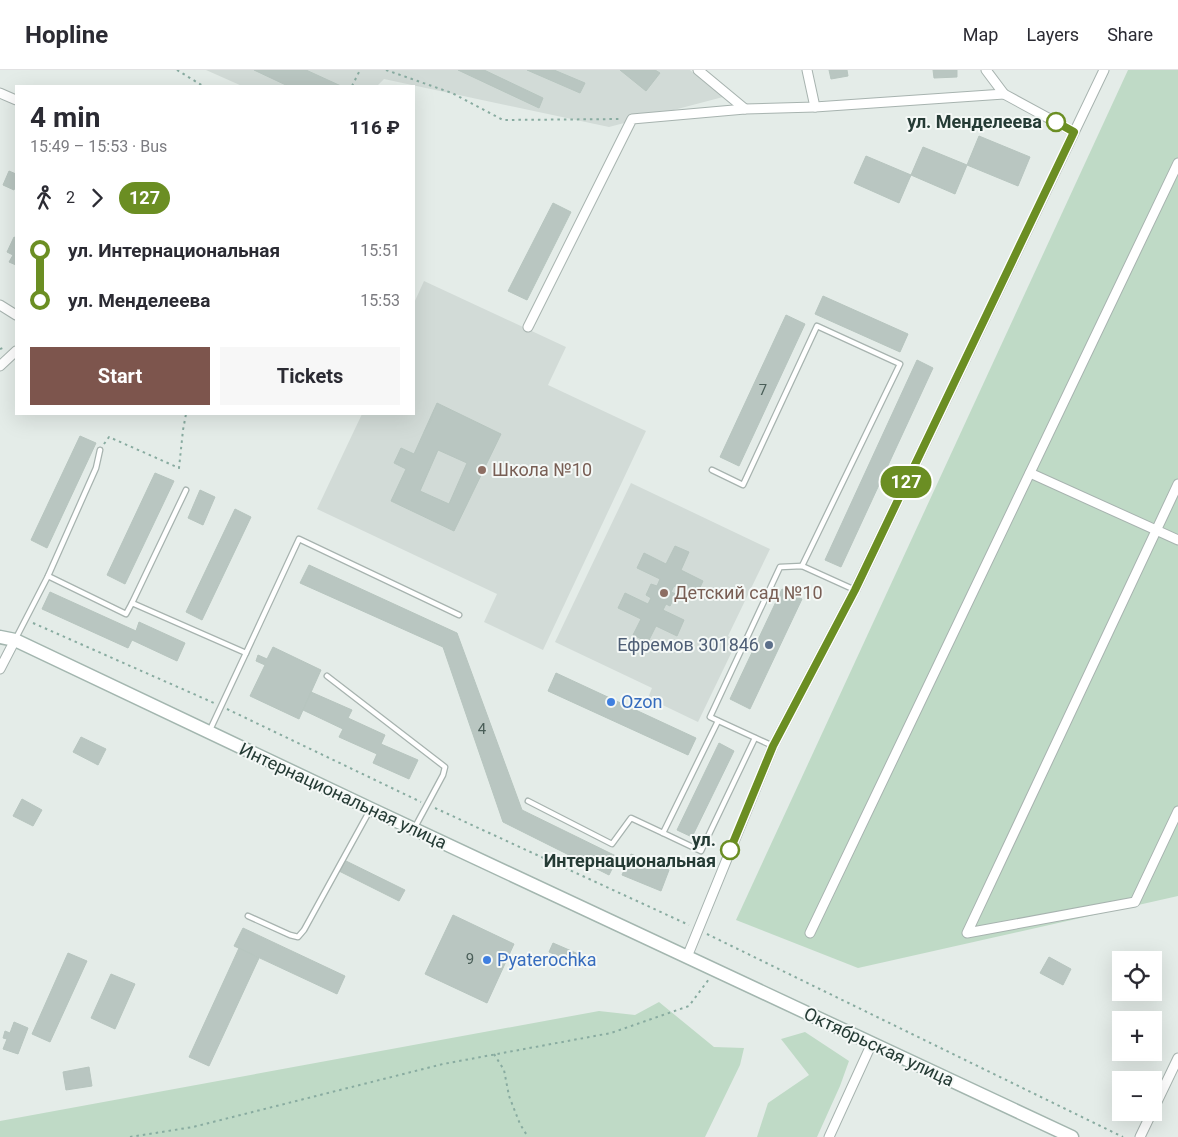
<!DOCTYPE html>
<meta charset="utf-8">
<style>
:root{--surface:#fff;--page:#f7f7f7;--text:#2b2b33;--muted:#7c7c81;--line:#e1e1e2;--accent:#7d554d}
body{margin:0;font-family:Roboto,sans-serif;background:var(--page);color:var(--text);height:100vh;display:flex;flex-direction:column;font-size:19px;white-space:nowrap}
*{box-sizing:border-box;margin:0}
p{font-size:16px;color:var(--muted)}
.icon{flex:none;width:28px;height:28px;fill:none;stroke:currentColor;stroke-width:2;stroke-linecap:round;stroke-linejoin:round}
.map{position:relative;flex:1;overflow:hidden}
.drawer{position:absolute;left:15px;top:15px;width:400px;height:330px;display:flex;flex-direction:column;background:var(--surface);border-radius:0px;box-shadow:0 5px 20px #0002}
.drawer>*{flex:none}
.badge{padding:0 10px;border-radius:16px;font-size:18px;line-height:32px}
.controls{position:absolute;left:1112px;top:881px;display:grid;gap:10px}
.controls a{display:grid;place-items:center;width:50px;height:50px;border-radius:0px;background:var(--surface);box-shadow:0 5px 20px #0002;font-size:25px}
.map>.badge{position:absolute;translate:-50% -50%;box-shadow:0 0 0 2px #fff}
.legs{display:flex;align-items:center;gap:8px;height:55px;padding:0 15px;font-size:16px}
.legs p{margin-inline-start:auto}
.overview{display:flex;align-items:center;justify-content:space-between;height:85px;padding:0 15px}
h1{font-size:28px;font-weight:700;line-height:38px}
.cta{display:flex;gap:10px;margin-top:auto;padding:10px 15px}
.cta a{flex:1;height:58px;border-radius:0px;background:var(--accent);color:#fff;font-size:20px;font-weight:700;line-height:58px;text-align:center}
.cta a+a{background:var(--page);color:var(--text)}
ul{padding:0 15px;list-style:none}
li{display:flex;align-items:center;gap:18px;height:50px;font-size:19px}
li i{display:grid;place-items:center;width:8px;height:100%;margin:0 6px;background:currentColor}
li i::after{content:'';width:12px;height:12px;margin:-6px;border:4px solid;border-radius:50%;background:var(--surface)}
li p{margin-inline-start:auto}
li:first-child i{background:linear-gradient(#0000 50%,currentColor 0)}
li:last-child i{background:linear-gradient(currentColor 50%,#0000 0)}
header{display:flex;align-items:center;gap:30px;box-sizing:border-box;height:70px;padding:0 25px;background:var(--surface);border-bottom:1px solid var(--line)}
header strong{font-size:24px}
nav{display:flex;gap:28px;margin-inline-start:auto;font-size:18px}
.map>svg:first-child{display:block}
.built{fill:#d2dbd7}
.green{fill:#bfdac6}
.building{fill:#b9c6c1;stroke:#b7c5bf;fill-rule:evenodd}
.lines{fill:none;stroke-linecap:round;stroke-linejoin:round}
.lane-casing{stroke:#a7b3af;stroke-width:7}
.street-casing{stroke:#a7b3af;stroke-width:11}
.secondary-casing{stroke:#a3b6af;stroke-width:15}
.path{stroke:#88aba0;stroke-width:2;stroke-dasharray:2.5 4;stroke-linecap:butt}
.lane{stroke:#fff;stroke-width:4.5}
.street{stroke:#fff;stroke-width:9}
.secondary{stroke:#fff;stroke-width:12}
.line-1-casing{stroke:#fff;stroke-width:11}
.line-1{stroke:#6b8e23;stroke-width:8}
.stop-1-dot{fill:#fff;stroke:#6b8e23;stroke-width:2.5}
.education-dot{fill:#8d6e63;stroke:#f4f8f6;stroke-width:2}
.service-dot{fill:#5c6f8a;stroke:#f4f8f6;stroke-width:2}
.shop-dot{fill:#3f7fe0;stroke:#f4f8f6;stroke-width:2}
.labels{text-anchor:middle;stroke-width:4;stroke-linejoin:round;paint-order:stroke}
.number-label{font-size:15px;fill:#4a5e58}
.stop-label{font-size:18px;font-weight:bold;fill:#253b35;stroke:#f4f8f6;text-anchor:end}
.education-label{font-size:18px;fill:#785e54;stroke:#f4f8f6;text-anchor:start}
.service-label{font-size:18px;fill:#4e5e75;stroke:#f4f8f6;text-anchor:end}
.shop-label{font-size:18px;fill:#366cbe;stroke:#f4f8f6;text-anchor:start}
.street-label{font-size:18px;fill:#253b35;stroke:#f4f8f6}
</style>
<header>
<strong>Hopline</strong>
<nav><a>Map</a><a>Layers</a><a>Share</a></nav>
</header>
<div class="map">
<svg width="1178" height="1067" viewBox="0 0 1178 1067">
<rect width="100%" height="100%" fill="#e4ece8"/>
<g class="built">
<path d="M206,0h484l33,27 -114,30 -225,-48 -7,7h-135z"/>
<path d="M424,211l142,66 -18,38 98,46 -103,219 -59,-28 13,-28 -180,-85 45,-95h52v-111z"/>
<path d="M631,413l139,66 -42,87 9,5 -39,81 -50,-24 4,-10 -97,-46z"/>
</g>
<g class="green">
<path d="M1128,0h50v826l-320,72 -122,-48z"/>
<path d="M659,932l55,45 30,1 -4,17 -35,72h-705v-16l599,-110 36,4z"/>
<path d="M805,962l44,29 -9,25 -23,51h-60l11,-34 41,-28 -28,-36z"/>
</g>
<g class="building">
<path d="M254,0h52l35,16h-53z"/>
<path d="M458,0h26l59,28 -4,10z"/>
<path d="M527,0h27l31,13 -5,10z"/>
<path d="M620,0h35l5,3 -14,18z"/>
<path d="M829,0h18l1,6 -17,3z"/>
<path d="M933,0h24v7l-23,1z"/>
<path d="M979,66l51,21 -12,29 -51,-21z"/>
<path d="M923,77l44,18 -12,29 -44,-19z"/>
<path d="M866,86l45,19 -12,28 -45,-20z"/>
<path d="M9,101l7,3v11l-2,5 -11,-5z"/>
<path d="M553,133l18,9 -44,88 -19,-9z"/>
<path d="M14,167l2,1v27l-7,-3 4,-7 -6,-3z"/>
<path d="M823,226l85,38 -8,18 -85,-38z"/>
<path d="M786,245l19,9 -66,142 -19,-9z"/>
<path d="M917,290l16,8 -92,199 -16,-7z"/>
<path d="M437,333l64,31 -47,97 -63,-30 15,-32 -12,-6 7,-15 13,6zM438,380l29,13 -18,41 -29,-13z"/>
<path d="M80,366l16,7 -49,105 -16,-8z"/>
<path d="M155,403l19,8 -49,103 -18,-9z"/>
<path d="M200,420l15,7 -12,28 -15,-7z"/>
<path d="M235,439l16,8 -49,103 -16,-8z"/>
<path d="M675,476l14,6 -8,18 22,11 -7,15 -22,-10 -3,6 5,2 -6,12 -4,-2 -3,6 21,10 -7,16 -21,-10 -8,16 -15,-7 8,-16 -23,-11 7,-15 23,11 3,-6 -5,-3 5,-11 6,2 3,-7 -23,-11 7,-15 22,11z"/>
<path d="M309,495l148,68 65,177 96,47 -9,18 -106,-53 -60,-175 -143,-64z"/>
<path d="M782,519l20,10 -52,110 -20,-10z"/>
<path d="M50,522l86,39 3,-9 46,21 -8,18 -45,-21 -4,8 -86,-39z"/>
<path d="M273,577l48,23 -22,49 -49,-23 15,-31 -9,-4 2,-6 9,4z"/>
<path d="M556,603l140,65 -8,17 -140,-64z"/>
<path d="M311,622l41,18 -4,8 37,17 -4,9 37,16 -9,19 -36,-16 4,-9 -38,-17 4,-8 -40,-19z"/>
<path d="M81,667l25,12 -8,16 -25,-13z"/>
<path d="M719,673l15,8 -42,86 -15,-7z"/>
<path d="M22,729l20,11 -9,16 -20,-10z"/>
<path d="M631,784l38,16 -8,21 -39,-16z"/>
<path d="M344,790l61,30 -6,11 -60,-30z"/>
<path d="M453,845l61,29 -27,59 -62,-29z"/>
<path d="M243,858l102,48 -8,18 -103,-48z"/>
<path d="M553,873l37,16 -4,9 -37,-16z"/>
<path d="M239,878l20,10 -50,108 -20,-9z"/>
<path d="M68,883l19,8 -37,81 -18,-8z"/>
<path d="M1049,887l22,12 -8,16 -23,-12z"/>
<path d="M111,904l24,10 -20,45 -24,-11z"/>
<path d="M14,952l14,6 -10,26 -15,-5 4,-10 -4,-1 2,-7 5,2z"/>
<path d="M89,997l3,19 -26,4 -3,-18z"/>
</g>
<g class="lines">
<defs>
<g id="lane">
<path d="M712,400l31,15 74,-159 83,38 -98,202"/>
<path d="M48,506l78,38 6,-11 114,50 -37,79"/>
<path d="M132,533l54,-113"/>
<path d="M16,568l32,-62 48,-108 4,-18"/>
<path d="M246,583l53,-114 160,76"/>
<path d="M327,606l118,91 -2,8 -29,54"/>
<path d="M718,651l-55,112 38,18 54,-113"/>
<path d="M773,676l-63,-29 70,-150 22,-1 53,24"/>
<path d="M528,731l84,43 19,-26 32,15"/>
<path d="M248,846l42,19 8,2 6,-7 66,-120"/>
</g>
<g id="street">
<path d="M698,0l47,39"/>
<path d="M807,0l8,37"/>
<path d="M986,0l18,24 70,38"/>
<path d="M0,23l16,7"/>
<path d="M0,235l16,10"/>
<path d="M528,257l104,-208 113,-10 70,-2 189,-13"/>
<path d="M0,296l16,-15"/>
<path d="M1030,403l148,67"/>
<path d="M1178,414l-211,449 168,-31 43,-91"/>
<path d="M0,599l15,-29 -4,-2"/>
<path d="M810,863l368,-770"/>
<path d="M687,887l86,-211 82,-156 249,-520"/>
<path d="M1154,1038l24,-50"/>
<path d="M829,1067l43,-94"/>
<path d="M1140,1067l12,-25"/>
</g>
<path id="secondary" d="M0,567l15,3 356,169 701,328"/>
</defs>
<use href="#lane" class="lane-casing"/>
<use href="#street" class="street-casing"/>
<use href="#secondary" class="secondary-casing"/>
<g class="path">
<path d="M177,0l26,16"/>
<path d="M386,0l66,23 51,27 119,-1"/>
<path d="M352,16l8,-16"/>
<path d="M0,279l5,-2"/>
<path d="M104,374l5,-7 70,31 4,-38 3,-16"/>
<path d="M33,553l181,80"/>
<path d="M227,639l194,93"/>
<path d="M435,738l254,117"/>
<path d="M707,864l416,203"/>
<path d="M494,984l10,16 5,26 11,28 8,13"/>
<path d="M130,1067l63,-10 250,-63 168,-31 78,-27 20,-27"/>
</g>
<use href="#lane" class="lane"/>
<use href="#street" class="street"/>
<use href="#secondary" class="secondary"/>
</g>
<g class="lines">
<defs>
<path id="line-1" d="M730,780l43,-104 82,-156 219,-458 -18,-10"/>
</defs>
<use href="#line-1" class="line-1-casing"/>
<use href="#line-1" class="line-1"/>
</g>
<g class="stop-1-dot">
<circle cx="1056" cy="52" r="9"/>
<circle cx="730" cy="780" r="9"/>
</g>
<g class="education-dot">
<circle cx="482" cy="400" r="5"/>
<circle cx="664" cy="523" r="5"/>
</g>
<circle class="service-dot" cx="769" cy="575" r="5"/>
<g class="shop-dot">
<circle cx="611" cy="632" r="5"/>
<circle cx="487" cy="890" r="5"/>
</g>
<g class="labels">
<g class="number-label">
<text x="763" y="325">7</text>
<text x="482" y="664">4</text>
<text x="470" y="894">9</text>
</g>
<g class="stop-label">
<text x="1042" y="58">ул. Менделеева</text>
<text x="716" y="776">ул.<tspan x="716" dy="21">Интернациональная</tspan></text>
</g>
<g class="education-label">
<text x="492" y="406">Школа №10</text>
<text x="674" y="529">Детский сад №10</text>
</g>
<g class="service-label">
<text x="759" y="581">Ефремов 301846</text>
</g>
<g class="shop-label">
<text x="621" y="638">Ozon</text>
<text x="497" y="896">Pyaterochka</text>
</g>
<g class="street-label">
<text transform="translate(343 726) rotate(25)" y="6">Интернациональная улица</text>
<text transform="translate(879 977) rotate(25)" y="6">Октябрьская улица</text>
</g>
</g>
</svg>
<div class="controls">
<a><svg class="icon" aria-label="locate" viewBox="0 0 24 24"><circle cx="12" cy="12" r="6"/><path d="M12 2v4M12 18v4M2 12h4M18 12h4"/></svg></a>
<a>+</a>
<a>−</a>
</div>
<b class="badge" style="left:906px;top:412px;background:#6b8e23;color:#fff">127</b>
<section class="drawer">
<div class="overview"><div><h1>4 min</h1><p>15:49 – 15:53 · Bus</p></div><b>116 ₽</b></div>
<div class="legs"><svg class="icon" aria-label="walk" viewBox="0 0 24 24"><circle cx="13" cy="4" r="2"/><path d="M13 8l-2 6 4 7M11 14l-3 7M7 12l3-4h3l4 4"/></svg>2<svg class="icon" aria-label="forward" viewBox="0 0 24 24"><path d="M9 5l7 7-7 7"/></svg><b class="badge" style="background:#6b8e23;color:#fff">127</b></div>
<ul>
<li><i style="color:#6b8e23"></i><b>ул. Интернациональная</b><p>15:51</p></li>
<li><i style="color:#6b8e23"></i><b>ул. Менделеева</b><p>15:53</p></li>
</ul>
<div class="cta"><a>Start</a><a>Tickets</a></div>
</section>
</div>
